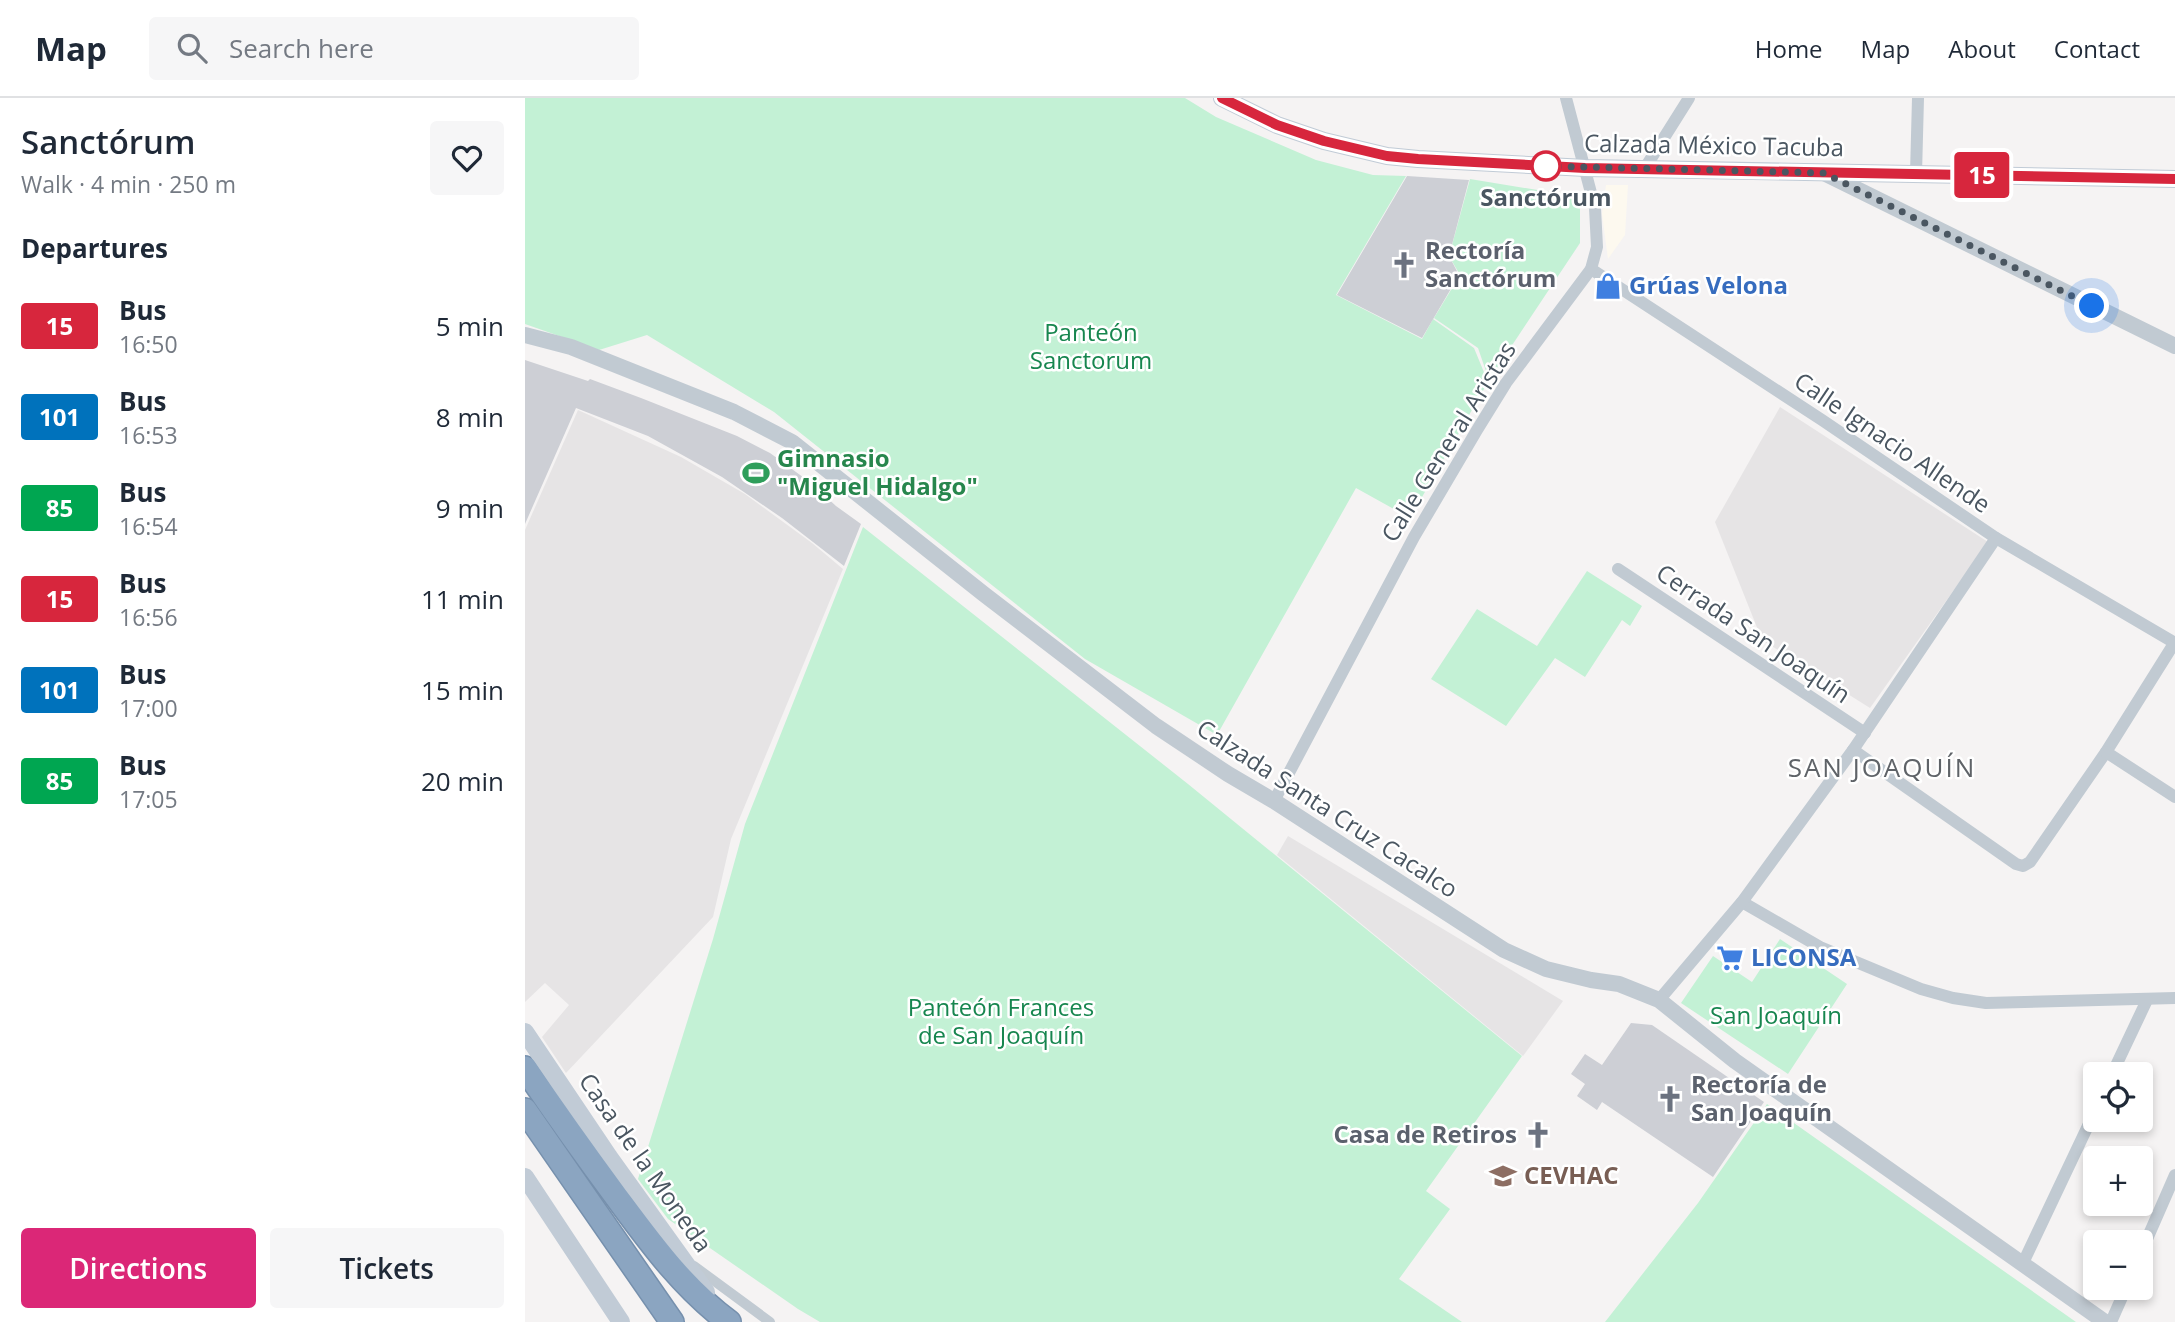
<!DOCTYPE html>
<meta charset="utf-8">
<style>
:root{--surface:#fff;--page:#f6f6f7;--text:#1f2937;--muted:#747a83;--line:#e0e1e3;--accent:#db2777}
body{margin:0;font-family:"Open Sans",sans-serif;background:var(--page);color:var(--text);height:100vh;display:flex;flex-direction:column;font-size:26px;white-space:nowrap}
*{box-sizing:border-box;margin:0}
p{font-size:23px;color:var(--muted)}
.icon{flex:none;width:38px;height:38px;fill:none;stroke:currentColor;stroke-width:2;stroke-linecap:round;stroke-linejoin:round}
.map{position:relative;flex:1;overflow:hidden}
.sheet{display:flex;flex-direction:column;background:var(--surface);width:525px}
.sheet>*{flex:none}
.badge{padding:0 14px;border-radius:5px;font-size:24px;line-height:46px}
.buttons{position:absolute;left:1558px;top:964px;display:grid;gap:14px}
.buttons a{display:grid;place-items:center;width:70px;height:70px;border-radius:7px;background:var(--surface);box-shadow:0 4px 10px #0003;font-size:35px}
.you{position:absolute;width:35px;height:35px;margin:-18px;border:5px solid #fff;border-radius:50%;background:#1a73e8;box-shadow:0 0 0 10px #1a73e833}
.map>.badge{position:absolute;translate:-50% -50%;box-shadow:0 0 0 4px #fff}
h2{padding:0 21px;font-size:26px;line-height:63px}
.round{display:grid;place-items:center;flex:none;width:74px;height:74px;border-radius:7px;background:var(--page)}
.overview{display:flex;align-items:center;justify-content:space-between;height:119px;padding:0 21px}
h1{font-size:33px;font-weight:600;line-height:52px}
.action{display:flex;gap:14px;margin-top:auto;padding:14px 21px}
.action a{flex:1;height:80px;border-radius:7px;background:var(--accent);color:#fff;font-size:28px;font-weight:600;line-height:80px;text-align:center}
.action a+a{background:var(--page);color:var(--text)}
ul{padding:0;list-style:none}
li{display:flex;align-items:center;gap:21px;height:91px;padding:0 21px}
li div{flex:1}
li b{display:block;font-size:26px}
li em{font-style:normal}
li .badge{min-width:77px;font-weight:700;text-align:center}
header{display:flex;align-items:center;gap:42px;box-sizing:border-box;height:98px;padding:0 35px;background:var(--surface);border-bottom:2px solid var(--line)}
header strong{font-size:33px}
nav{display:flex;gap:38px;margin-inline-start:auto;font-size:24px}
.search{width:490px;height:63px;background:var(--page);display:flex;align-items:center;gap:18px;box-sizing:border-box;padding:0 24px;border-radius:7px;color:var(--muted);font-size:26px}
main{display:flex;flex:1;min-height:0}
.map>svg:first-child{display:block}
.commercial{fill:#fdf9ef}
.education{fill:#e6e4e5}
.green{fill:#c3f1d5}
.building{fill:#cdcfd5}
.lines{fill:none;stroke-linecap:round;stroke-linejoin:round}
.motorway-casing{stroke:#7690ad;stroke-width:26}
.pedestrian{stroke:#c1cad2;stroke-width:10}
.minor{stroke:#c1cad2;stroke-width:12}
.tertiary{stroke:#c1cad2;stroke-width:16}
.secondary{stroke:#c1cbd6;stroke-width:18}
.motorway{stroke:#8ba5c1;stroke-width:23}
.line-casing{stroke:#fff;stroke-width:16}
.line{stroke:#d7263d;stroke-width:10}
.walk{stroke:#4a5661;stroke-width:7;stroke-dasharray:0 12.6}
.stop-dot{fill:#fff;stroke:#d7263d;stroke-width:3.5}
.labels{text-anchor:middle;stroke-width:5;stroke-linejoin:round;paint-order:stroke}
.street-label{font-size:24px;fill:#4a5661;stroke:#fff}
.stop-label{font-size:24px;font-weight:bold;fill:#4a5661;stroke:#fff}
.worship-label{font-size:24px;font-weight:bold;fill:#5b616d;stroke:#fff;text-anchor:start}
.shop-label{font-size:24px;font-weight:bold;fill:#366cbe;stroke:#fff;text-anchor:start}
.park-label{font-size:24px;fill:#17864f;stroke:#fff}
.leisure-label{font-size:24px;font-weight:bold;fill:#27864d;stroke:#fff;text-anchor:start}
.education-label{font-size:24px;font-weight:bold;fill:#785e54;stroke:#fff;text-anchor:start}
.neighbourhood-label{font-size:26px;letter-spacing:2px;fill:#5f6368;stroke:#fff}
</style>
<header>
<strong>Map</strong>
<div class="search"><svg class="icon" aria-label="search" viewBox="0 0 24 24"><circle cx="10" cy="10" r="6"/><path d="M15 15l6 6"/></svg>Search here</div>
<nav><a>Home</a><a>Map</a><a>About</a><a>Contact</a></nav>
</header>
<main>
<section class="sheet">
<div class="overview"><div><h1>Sanctórum</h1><p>Walk · 4 min · 250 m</p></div><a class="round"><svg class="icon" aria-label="heart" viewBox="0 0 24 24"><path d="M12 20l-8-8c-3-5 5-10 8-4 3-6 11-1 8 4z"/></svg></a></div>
<h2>Departures</h2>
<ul>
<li><span class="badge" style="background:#d7263d;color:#fff">15</span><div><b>Bus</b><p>16:50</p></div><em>5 min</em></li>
<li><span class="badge" style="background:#0072bc;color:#fff">101</span><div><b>Bus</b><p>16:53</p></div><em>8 min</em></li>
<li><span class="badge" style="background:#00a651;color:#fff">85</span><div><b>Bus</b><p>16:54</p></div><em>9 min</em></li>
<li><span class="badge" style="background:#d7263d;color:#fff">15</span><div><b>Bus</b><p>16:56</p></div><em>11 min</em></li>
<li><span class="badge" style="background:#0072bc;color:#fff">101</span><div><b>Bus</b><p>17:00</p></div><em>15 min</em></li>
<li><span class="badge" style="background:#00a651;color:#fff">85</span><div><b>Bus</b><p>17:05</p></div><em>20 min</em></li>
</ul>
<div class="action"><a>Directions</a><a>Tickets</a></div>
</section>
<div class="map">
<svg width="1650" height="1224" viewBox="0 0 1650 1224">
<rect width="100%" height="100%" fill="#f5f3f3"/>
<path class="commercial" d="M1081,87h22l-3,50 -17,24 -6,-45z"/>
<g class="education">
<path d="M1255,309l208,135 -118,166 -108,-68 -47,-118z"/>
<path d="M53,312l103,47 64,37 67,49 31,26 -112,270 -18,78 -147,156 -24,-36 27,-32 -24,-22 -20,19v-472z"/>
<path d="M763,738l275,165 -40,55 -246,-201z"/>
</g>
<g class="green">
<path d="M0,0h660l31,19 100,43 57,15 33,1 -70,119 86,44 11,-20 41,29 14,34 -78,136 -54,-30 -139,247 -132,-76 -311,-247 -127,-77 -48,15 -74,-26z"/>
<path d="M945,81l110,18v46l-91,137 -11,-32 -44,-30 26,-43 -11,-19z"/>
<path d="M338,429l325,257 334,272 -96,135 24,18 -51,70 63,43h-642l-22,-13 -130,-90 -30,-40 75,-240 32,-115z"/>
<path d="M1062,473l55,35 -12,20 -8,-6 -37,57 -30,-19 -49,68 -75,-47 46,-70 60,37z"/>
<path d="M1255,841l67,45 -59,90 -107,-71 32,-47 39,26z"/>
<path d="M1242,1006l309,218h-471l93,-119z"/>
</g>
<g class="building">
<path d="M882,78l62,4 -20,76 10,19 -37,63 -85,-43z"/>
<path d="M0,262l63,21 2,-2 51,19 96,38 33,17 41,30 25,23 25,18 -17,42 -62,-48 -60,-41 -74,-41 -72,-28 -51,116z"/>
<path d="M1106,925l21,2 112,77 -51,75 -111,-75 -5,8 -20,-14 8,-12 -14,-10 14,-20 17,11z"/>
</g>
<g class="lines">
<defs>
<g id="motorway">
<path d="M0,970c29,43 59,85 90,127 35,47 67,92 114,127"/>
<path d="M0,1012l147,212"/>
</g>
</defs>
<use href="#motorway" class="motorway-casing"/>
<path class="pedestrian" d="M169,1168l76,56"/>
<g class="minor">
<path d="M1120,70l44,-70"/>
<path d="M1391,76l2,-76"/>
<path d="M1066,171l231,151 174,118 179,105"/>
<path d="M1093,471l247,164"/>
<path d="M1328,652l163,114 7,2 7,-4 76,-110 69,-110"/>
<path d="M1581,654l69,45"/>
<path d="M749,703l140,-264 63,-107 29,-47 85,-114 6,-22 -2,-39 -29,-110"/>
<path d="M1217,804l78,45 101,42 32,9 33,5 189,-5"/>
<path d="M1134,902l83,-98 111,-152 143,-212"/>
<path d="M1587,976l35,-74"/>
<path d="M1615,1157l35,-80"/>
<path d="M1498,1165l72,-152"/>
<path d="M1586,1224l15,-34"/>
</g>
<g class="tertiary">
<path d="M1299,75l351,173"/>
<path d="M0,237l46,12 163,65 58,30 193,153 171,131 72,48 46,27 230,149 42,19 45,11 28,4 40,16 76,61 370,261"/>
</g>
<g class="secondary">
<path d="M697,0l55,27 47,16 63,15 31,3 168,9 589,11"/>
<path d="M0,934l84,125 97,135"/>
<path d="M0,1079l96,145"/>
</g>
<use href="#motorway" class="motorway"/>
</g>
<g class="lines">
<defs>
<path id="line" d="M697,0l55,27 47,16 63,15 31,3 167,9 590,11"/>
</defs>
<use href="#line" class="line-casing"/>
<use href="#line" class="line"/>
<path class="walk" d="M1021,68l278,7 268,133"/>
</g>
<defs>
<symbol id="church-bare" viewBox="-9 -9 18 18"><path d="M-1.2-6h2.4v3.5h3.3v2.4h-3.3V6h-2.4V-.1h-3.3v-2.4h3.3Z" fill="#6b7280" stroke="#fff" stroke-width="2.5" paint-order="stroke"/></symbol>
<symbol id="shop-bare" viewBox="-9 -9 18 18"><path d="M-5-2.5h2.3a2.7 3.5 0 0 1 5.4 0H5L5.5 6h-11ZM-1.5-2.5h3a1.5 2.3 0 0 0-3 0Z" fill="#3f7fe0" stroke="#fff" stroke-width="2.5" paint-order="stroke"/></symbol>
<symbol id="stadium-bare" viewBox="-9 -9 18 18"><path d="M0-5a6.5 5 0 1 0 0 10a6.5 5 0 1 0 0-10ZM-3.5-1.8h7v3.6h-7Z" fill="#2e9e5b" stroke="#fff" stroke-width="2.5" paint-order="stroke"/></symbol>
<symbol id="supermarket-bare" viewBox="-9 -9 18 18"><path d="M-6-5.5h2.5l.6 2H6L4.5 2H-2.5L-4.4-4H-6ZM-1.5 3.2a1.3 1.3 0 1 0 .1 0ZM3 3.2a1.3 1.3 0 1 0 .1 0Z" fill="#3f7fe0" stroke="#fff" stroke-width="2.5" paint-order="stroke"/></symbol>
<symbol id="university-bare" viewBox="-9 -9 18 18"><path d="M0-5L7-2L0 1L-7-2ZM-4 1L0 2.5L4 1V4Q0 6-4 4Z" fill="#8d6e63" stroke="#fff" stroke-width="2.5" paint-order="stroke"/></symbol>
</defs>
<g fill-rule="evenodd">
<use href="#church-bare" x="860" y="148" width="38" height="38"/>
<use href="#shop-bare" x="1064" y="169" width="38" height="38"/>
<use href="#stadium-bare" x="212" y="356" width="38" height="38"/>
<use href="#supermarket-bare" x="1186" y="841" width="38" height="38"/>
<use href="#church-bare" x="1126" y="982" width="38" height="38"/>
<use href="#church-bare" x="994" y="1018" width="38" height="38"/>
<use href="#university-bare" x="959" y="1059" width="38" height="38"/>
</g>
<circle class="stop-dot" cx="1021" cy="68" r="14"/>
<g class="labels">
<g class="street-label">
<text transform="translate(1189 48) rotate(1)" y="8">Calzada México Tacuba</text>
<text transform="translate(924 344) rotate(-58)" y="8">Calle General Aristas</text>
<text transform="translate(1367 345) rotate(34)" y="8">Calle Ignacio Allende</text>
<text transform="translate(1228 536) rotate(34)" y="8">Cerrada San Joaquín</text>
<text transform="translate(802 711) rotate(33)" y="8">Calzada Santa Cruz Cacalco</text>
<text transform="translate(120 1065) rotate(55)" y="8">Casa de la Moneda</text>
</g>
<g class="stop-label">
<text x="1021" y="108">Sanctórum</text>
</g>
<g class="worship-label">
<text x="900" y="161">Rectoría<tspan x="900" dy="28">Sanctórum</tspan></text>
<text x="1166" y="995">Rectoría de<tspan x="1166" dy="28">San Joaquín</tspan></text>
<text x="992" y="1045" text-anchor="end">Casa de Retiros</text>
</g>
<g class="shop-label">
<text x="1104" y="196">Grúas Velona</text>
<text x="1226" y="868">LICONSA</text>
</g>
<g class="park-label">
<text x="566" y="243">Panteón<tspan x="566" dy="28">Sanctorum</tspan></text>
<text x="476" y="918">Panteón Frances<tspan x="476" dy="28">de San Joaquín</tspan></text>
<text x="1251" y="926">San Joaquín</text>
</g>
<g class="leisure-label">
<text x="252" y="369">Gimnasio<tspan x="252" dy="28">"Miguel Hidalgo"</tspan></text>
</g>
<g class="education-label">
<text x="999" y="1086">CEVHAC</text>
</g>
<g class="neighbourhood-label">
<text x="1357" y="679">SAN JOAQUÍN</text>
</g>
</g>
</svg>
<div class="buttons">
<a><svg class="icon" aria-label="locate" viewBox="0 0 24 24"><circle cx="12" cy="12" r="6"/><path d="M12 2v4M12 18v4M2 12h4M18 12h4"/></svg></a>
<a>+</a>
<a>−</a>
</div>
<div class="you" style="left:1567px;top:208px"></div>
<b class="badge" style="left:1457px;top:77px;background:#d7263d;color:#fff">15</b>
</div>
</main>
